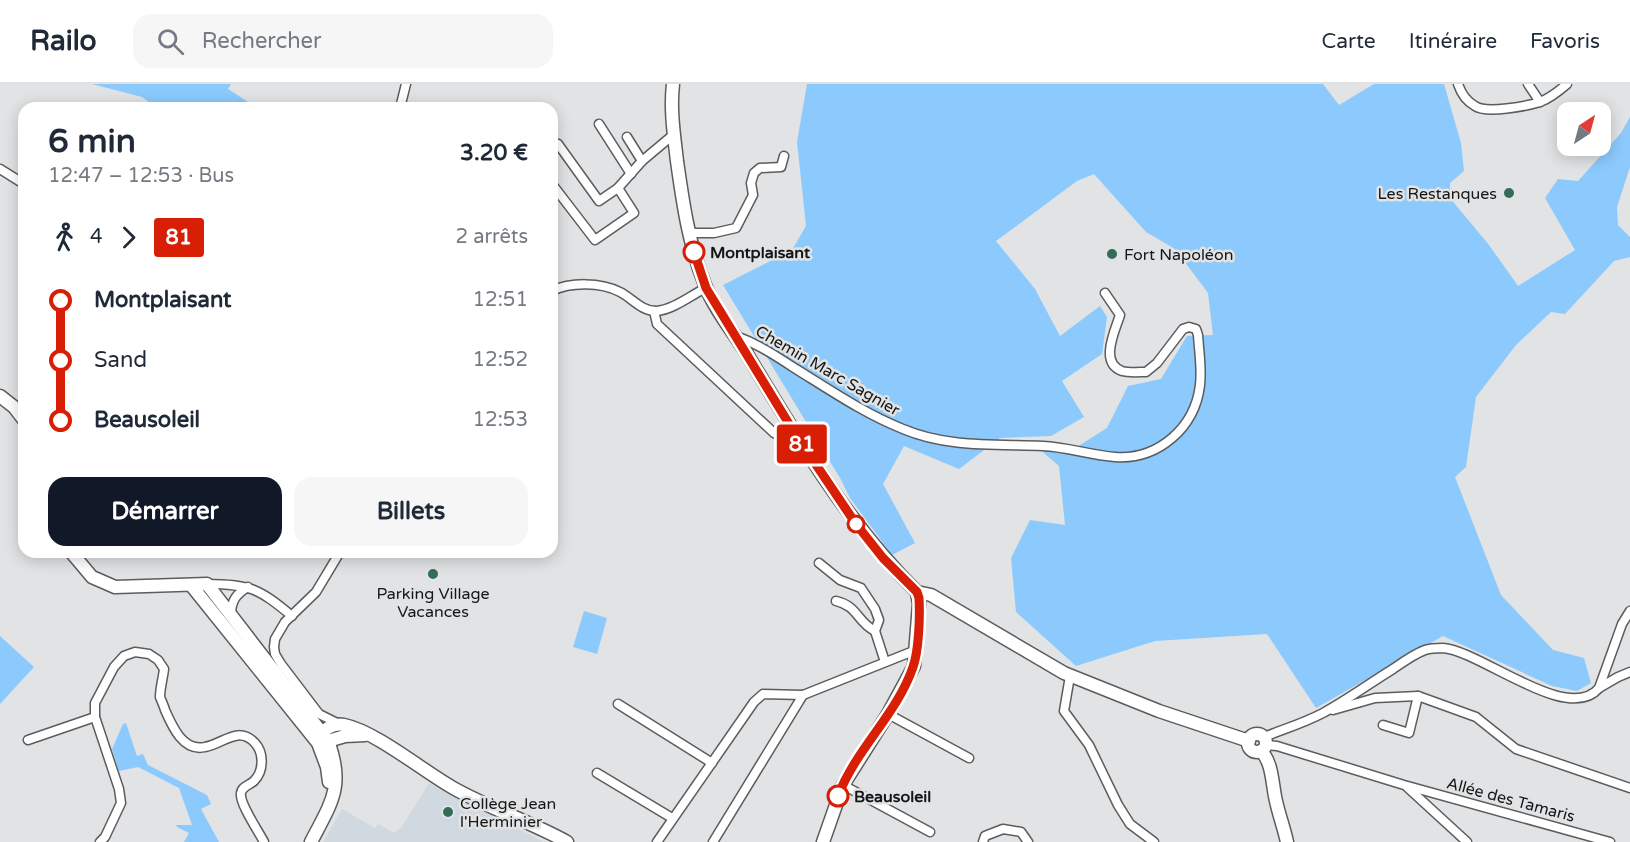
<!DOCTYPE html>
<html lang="fr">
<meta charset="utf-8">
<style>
:root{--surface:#fff;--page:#f6f6f7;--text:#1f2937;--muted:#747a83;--line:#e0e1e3;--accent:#111827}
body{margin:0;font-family:"Varela Round",sans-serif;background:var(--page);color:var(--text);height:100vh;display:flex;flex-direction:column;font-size:22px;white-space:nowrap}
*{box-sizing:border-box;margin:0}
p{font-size:20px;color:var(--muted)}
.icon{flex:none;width:33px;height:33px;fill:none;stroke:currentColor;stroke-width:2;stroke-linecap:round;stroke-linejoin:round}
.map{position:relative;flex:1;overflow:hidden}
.details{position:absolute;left:18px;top:18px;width:540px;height:456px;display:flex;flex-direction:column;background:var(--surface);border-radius:18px;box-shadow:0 3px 15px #0003}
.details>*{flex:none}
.badge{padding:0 12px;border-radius:4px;font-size:21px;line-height:39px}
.needle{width:39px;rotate:36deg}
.tools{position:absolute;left:1557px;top:18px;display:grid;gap:12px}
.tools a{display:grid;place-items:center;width:54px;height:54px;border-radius:12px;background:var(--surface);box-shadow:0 3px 15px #0003;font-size:30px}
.map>.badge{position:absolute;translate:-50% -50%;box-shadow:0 0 0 3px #fff}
.legs{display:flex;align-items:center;gap:9px;height:66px;padding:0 30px;font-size:20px}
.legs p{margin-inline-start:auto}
.summary{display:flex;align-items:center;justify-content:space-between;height:102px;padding:0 30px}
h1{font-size:33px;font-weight:700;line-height:45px}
.action{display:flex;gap:12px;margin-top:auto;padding:12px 30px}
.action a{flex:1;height:69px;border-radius:18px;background:var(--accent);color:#fff;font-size:24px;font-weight:700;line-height:69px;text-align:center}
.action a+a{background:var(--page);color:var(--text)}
ul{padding:0 30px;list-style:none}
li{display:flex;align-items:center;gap:21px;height:60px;font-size:22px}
li i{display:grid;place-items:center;width:9px;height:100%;margin:0 8px;background:currentColor}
li i::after{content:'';width:15px;height:15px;margin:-8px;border:4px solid;border-radius:50%;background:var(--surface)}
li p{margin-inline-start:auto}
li:first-child i{background:linear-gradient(#0000 50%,currentColor 0)}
li:last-child i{background:linear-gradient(currentColor 50%,#0000 0)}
header{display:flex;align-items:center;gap:36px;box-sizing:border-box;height:84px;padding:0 30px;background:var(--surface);border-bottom:2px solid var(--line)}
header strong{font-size:28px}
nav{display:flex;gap:33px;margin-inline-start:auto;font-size:21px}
.search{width:420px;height:54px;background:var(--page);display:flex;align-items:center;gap:15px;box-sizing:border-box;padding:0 21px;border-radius:18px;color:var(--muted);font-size:22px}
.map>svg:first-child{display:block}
.built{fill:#d1d9e0}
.green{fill:#8ccafd}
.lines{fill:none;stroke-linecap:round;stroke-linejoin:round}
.street-casing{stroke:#5b5c5e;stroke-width:11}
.secondary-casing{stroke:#5b5c5e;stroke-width:15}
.street{stroke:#fff;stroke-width:8}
.secondary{stroke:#fff;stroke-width:12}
.line-1-casing{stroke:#fff;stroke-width:14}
.line-1{stroke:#d81e05;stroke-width:9}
.poi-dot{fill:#326d57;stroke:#e1e3e4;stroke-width:2}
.stop-1-dot{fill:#fff;stroke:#d81e05;stroke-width:3}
.labels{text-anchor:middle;stroke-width:5;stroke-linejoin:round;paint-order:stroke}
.poi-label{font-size:16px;fill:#161617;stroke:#e1e3e4;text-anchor:start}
.stop-label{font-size:16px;font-weight:bold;fill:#161617;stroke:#e1e3e4;text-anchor:start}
.street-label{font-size:16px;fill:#161617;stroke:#e1e3e4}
</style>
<header>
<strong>Railo</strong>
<div class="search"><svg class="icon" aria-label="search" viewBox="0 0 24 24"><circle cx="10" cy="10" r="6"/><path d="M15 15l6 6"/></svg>Rechercher</div>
<nav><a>Carte</a><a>Itinéraire</a><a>Favoris</a></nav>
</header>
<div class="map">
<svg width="1630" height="758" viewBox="0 0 1630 758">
<rect width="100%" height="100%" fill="#e1e3e4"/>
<path class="built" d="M429,699l115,59h-221l19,-33 33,19 3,-4 16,9 7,-5z"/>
<g class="green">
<path d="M92,0h139l-3,5 29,19h-100l-15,-11z"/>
<path d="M807,0h516l16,21 35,-21h70l17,59 3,28 -14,12v15l39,47 29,41 57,-36 -30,-52 13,-19 20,2 43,-48 9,-16v50l-13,40 1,18 12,12v20l-16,4 -49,53 -14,-2 -35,33 -40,52 -10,70 -11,10 46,118 52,55 31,8 7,25 -14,8 -25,-5 -109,-50 -127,72 -49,-74 -112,7 -79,25 -60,-54 -5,-54 19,-38 35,5 -6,-59 -16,-14 2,-3 24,3 38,-24 21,-42 33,-7 26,-43 26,-1 -5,-42 -33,-44 -29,-17 -52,-58 -17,7 -81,60 39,48 25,47 40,-30 7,11 -5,37 -40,27 22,36 -33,19 -51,2 -41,31 -55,-23 -21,38 32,59 -23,12 -42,-57 -10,-20 -117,-193 69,-35 14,-24 -9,-84z"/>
<path d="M584,527l23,7 -10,36 -24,-7z"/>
<path d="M0,552l34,31 -34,37z"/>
<path d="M126,639l11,33 6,-2 5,11 59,30 4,9 -10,5 18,33h-35l5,-9 -12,-6 -1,-2h16l-13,-37 -41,-21 -19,4 -7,-22 11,-25z"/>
</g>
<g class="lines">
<defs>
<g id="street">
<path d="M1458,0c3,9 8,17 17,22 11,8 52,0 65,-4 10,-4 19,-11 27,-18"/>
<path d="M1528,0l12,18"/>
<path d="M400,24l6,-24"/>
<path d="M599,40l32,50"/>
<path d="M627,53l15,24"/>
<path d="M552,58l6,2 41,57 19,-13 24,-27 31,-26"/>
<path d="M0,85l24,15"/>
<path d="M552,100l43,56 39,-27 -16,-25"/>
<path d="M689,149h25l22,-5 17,-33 -2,-12 3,-10 6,-5 21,-1 3,-11"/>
<path d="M552,207c18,-9 49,-9 68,1 12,6 21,19 36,19 17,-1 35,-16 50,-23"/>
<path d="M654,227l3,13 117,109 8,4 12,-5"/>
<path d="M736,252c22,8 40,20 60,33 34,21 69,45 107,60 45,19 92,15 140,17 24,1 47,9 72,11 43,3 80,-29 85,-72 2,-16 -1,-34 -2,-50l-2,-6 -7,-2 -6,2 -26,34 -11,9c-7,0 -17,1 -24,-1 -23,-8 -7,-40 -2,-56l-15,-22"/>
<path d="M340,468l-24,40 -31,30 -10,17 -1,8 1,7 6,10 38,50 22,11"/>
<path d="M819,479l21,17 21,8 14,21 4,11 -4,11 10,31"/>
<path d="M207,500c44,0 52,5 85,32"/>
<path d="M836,517c22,5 21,21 39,30"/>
<path d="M231,531c0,-14 5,-21 17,-28"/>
<path d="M1070,592l-6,35 25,34 29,60 12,19 24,18"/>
<path d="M1599,604l19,-11 12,-5"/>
<path d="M618,620l94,59"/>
<path d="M1333,626l42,-12 43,-2 58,21 40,32 114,39"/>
<path d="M888,630l81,44"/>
<path d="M1383,641l26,8 9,-37"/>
<path d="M1264,653c20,-8 40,-14 59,-24 24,-13 47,-30 70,-44 10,-7 21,-15 32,-19 6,-2 12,-2 18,-2 38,3 125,77 156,40l23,-64 8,-13"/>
<path d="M28,656l67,-23"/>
<path d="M1266,661l11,1 127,39 206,57"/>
<path d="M597,689l75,45"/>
<path d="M843,701l87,47"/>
<path d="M1407,703l60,55"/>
<path d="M100,758l5,-5 16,-34 -2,-14 -24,-72v-14l19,-36 10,-11 11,-4 14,2 9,6 6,9c-1,9 -4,19 -4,28 1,3 4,9 5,13 7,16 18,42 40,37 18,-3 33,-22 50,-4 9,10 9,28 -1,38 -4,4 -12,5 -13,12 -2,10 18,39 23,49"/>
<path d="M657,758l97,-140 9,-8 40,1"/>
<path d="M713,758l90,-147 113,-45"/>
<path d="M983,758l2,-6 18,-7 18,3 7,10"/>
</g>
<g id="secondary">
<path d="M673,0c-3,26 1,51 4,77 6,43 12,84 28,124 9,24 32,52 45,74 50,83 98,165 167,233"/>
<path d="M0,312l14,11 10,13"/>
<path d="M71,468l21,25 23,10 92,-3 121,157c17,46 3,62 -17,101"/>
<path d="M191,501l127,158 9,24 2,15"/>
<path d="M917,508l14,3 133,78 95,38 90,30"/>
<circle cx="1257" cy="659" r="9"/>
<path d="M322,654l6,3 17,-5 20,-1"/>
<path d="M318,655c4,-10 16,-16 26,-14 33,7 80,47 111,64 36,20 76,33 112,53"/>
<path d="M1261,667c12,12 11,34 15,50 3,14 8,27 11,41"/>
<path d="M823,758l20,-57 45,-71 26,-48 5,-62 -2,-12"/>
</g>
</defs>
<use href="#street" class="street-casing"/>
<use href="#secondary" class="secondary-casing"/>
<use href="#street" class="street"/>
<use href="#secondary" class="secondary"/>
</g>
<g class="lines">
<defs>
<path id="line-1" d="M694,168l12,36 88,144 62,92 27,34 34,34 2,6c1,18 0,52 -6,69 -16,47 -57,82 -75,129"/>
</defs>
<use href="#line-1" class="line-1-casing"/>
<use href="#line-1" class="line-1"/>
</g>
<g class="poi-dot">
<circle cx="1509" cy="109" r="6"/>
<circle cx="1112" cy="170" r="6"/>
<circle cx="433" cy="490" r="6"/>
<circle cx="448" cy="728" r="6"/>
</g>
<g class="stop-1-dot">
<circle cx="694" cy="168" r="10"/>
<circle cx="856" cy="440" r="8"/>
<circle cx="838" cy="712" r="10"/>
</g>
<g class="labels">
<g class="poi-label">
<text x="1497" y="115" text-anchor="end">Les Restanques</text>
<text x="1124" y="176">Fort Napoléon</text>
<text x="433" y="515" text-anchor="middle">Parking Village<tspan x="433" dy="18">Vacances</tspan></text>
<text x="460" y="725">Collège Jean<tspan x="460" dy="18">l'Herminier</tspan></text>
</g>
<g class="stop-label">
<text x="710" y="174">Montplaisant</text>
<text x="854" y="718">Beausoleil</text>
</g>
<g class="street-label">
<text transform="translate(828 286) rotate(30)" y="6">Chemin Marc Sagnier</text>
<text transform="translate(1511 715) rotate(15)" y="6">Allée des Tamaris</text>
</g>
</g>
</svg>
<div class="tools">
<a><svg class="needle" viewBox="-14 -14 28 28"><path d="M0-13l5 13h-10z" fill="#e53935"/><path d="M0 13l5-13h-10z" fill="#747a83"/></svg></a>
</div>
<b class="badge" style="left:802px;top:360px;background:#d81e05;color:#fff">81</b>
<section class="details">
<div class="summary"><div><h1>6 min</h1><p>12:47 – 12:53 · Bus</p></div><b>3.20 €</b></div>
<div class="legs"><svg class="icon" aria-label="walk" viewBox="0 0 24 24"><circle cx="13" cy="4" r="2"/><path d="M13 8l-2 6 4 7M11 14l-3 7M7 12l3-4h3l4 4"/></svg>4<svg class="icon" aria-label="forward" viewBox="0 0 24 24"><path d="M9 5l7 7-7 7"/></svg><b class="badge" style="background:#d81e05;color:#fff">81</b><p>2 arrêts</p></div>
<ul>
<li><i style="color:#d81e05"></i><b>Montplaisant</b><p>12:51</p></li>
<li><i style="color:#d81e05"></i><span>Sand</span><p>12:52</p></li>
<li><i style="color:#d81e05"></i><b>Beausoleil</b><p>12:53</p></li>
</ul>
<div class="action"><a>Démarrer</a><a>Billets</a></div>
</section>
</div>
